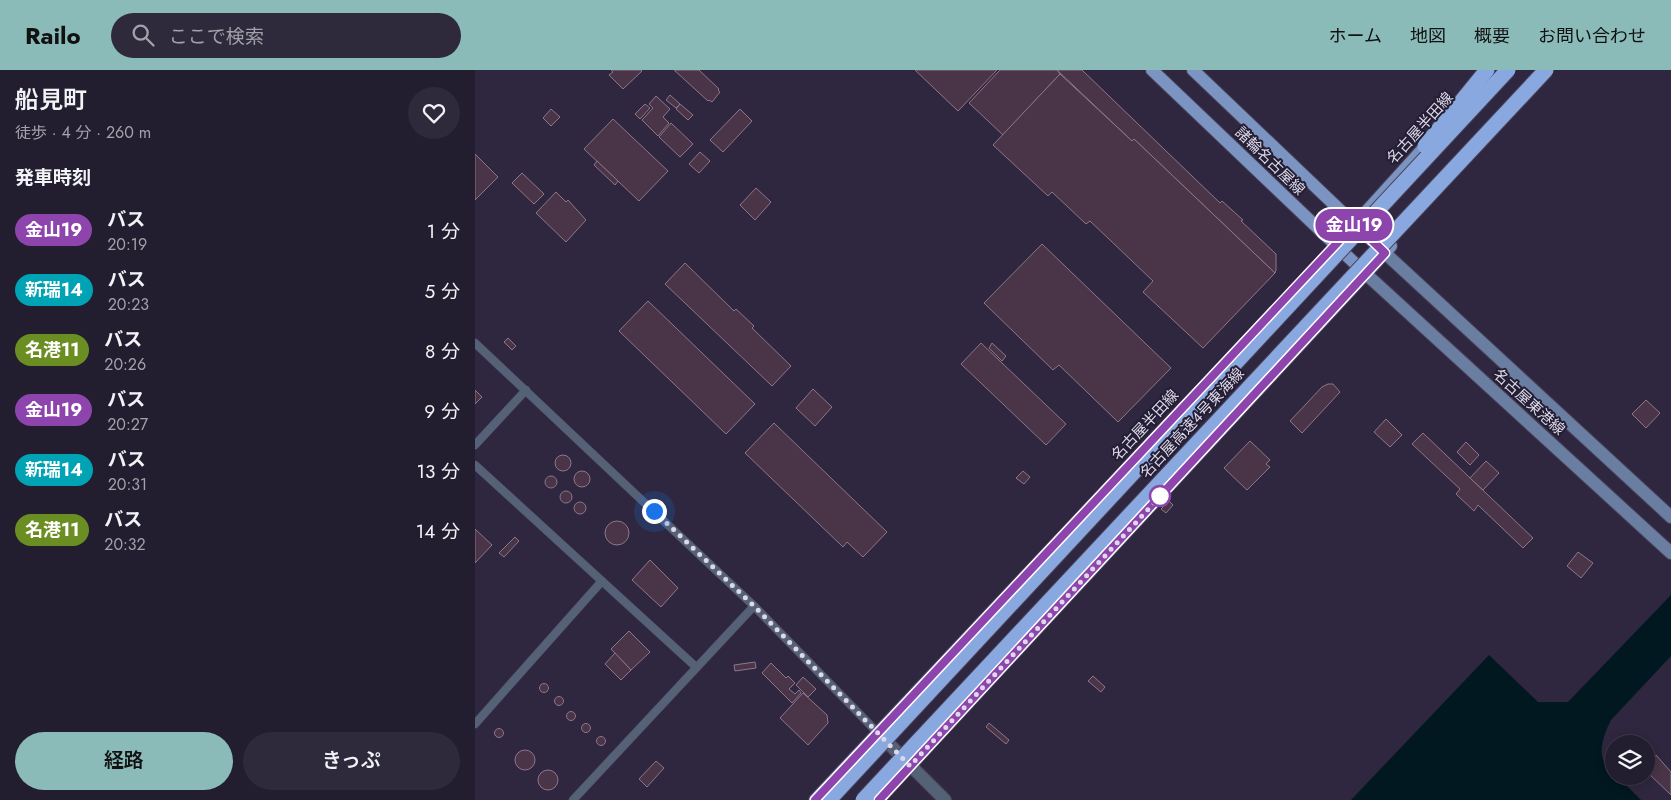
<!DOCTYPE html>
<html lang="ja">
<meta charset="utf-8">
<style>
:root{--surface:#221d2f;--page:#2e2a3b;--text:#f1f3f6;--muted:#a2a2aa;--line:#3f3b4b;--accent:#8bbbb9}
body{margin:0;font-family:Jost,"Noto Sans JP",sans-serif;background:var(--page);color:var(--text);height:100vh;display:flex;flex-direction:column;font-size:19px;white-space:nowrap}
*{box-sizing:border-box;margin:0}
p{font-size:16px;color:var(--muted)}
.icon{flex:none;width:28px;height:28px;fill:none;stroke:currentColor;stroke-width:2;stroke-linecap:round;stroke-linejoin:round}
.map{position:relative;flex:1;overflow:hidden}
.sheet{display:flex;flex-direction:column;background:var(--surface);width:475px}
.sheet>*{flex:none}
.badge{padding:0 10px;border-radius:16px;font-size:18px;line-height:32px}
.controls{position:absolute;left:1130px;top:665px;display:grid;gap:10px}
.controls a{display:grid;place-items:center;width:50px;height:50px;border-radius:50%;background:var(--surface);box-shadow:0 2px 12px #0003,0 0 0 1px var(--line);font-size:25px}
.you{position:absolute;width:25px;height:25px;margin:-12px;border:4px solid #fff;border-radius:50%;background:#1a73e8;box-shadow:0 0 0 8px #1a73e833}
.map>.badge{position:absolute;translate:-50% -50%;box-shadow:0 0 0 2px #fff}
h2{padding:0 15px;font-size:19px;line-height:45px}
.round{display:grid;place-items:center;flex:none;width:52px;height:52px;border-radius:26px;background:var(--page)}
.summary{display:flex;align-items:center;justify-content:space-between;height:85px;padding:0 15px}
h1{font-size:24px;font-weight:600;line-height:38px}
.action{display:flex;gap:10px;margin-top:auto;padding:10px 15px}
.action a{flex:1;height:58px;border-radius:30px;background:var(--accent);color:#111;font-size:20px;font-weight:600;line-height:58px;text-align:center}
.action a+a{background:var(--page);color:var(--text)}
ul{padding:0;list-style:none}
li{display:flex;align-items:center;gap:15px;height:60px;padding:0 15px}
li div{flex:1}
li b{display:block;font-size:19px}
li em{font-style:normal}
li .badge{min-width:55px;font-weight:700;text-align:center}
header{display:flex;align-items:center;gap:30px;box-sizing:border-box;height:70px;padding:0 25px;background:var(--accent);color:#111}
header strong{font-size:24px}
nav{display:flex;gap:28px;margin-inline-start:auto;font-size:18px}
.search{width:350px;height:45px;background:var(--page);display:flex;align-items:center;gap:12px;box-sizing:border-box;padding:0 18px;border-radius:28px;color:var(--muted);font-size:19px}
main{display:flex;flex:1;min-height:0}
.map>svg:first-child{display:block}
.water{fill:#011821}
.building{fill:#4a3447;stroke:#8f768b}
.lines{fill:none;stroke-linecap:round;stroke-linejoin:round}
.service-casing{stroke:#4a435a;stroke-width:9}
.tertiary-casing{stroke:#4a435a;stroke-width:14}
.secondary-casing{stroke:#4a435a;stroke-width:14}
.primary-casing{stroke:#4a435a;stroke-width:14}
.service{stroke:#546177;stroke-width:8}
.tertiary{stroke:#546177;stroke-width:12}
.secondary{stroke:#6a7ea2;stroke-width:12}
.primary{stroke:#7b94c2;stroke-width:12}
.motorway-bridge-casing{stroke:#4a435a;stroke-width:17;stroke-linecap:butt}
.motorway-bridge{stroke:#8aa8e0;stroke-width:15}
.line-casing{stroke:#fff;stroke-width:11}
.line{stroke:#8e44ad;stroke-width:8}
.walk{stroke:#ddd9e9;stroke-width:5;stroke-dasharray:0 9}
.stop-dot{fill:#fff;stroke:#8e44ad;stroke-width:2.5}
.labels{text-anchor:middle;stroke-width:4;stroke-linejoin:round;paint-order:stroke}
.street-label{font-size:15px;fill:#ddd9e9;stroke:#241e35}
</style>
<header>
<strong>Railo</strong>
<div class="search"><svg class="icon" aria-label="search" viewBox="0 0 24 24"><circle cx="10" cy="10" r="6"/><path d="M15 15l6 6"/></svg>ここで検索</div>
<nav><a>ホーム</a><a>地図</a><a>概要</a><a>お問い合わせ</a></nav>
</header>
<main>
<section class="sheet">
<div class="summary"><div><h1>船見町</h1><p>徒歩 · 4 分 · 260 m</p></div><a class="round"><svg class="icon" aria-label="heart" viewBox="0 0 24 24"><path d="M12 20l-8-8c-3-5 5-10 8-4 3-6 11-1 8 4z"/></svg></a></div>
<h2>発車時刻</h2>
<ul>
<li><span class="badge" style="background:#8e44ad;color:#fff">金山19</span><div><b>バス</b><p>20:19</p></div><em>1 分</em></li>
<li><span class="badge" style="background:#00a3b4;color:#fff">新瑞14</span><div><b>バス</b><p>20:23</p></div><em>5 分</em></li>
<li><span class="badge" style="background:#6b8e23;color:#fff">名港11</span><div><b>バス</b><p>20:26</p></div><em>8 分</em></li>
<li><span class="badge" style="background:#8e44ad;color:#fff">金山19</span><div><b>バス</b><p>20:27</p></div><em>9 分</em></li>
<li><span class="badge" style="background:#00a3b4;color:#fff">新瑞14</span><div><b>バス</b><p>20:31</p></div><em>13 分</em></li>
<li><span class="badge" style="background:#6b8e23;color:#fff">名港11</span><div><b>バス</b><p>20:32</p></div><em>14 分</em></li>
</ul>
<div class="action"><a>経路</a><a>きっぷ</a></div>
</section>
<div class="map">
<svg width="1196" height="730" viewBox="0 0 1196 730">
<rect width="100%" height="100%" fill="#2e273f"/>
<path class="water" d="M1196,525v61l-60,64c-6,12 -14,31 -6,44 2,3 6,6 9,9v3h3l24,24h-290l138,-145 49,47h30z"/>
<g class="building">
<path d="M136,0h30l1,1 -19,18 -14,-14 4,-3z"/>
<path d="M199,0h25l20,19 -1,1 2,2 -8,10 -3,-2 -1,1z"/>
<path d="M440,0h82l-39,41z"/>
<path d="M525,0h57l3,4 -57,61 -34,-32z"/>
<path d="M582,0h25l138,133 2,-2 21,19 -2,1 35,33v16l-1,3 -141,-134 -2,2z"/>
<path d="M585,4l72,67 2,-2 141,134 -72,75 -60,-56 10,-11 -63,-60 -4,3 -34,-32 -4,4 -55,-51z"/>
<path d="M195,25l10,9 -4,4 -10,-8z"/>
<path d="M181,26l14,13 -7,8 6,6 -11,13 -16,-16 11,-12 -4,-4z"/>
<path d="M170,34l5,4 -10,11 -5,-5z"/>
<path d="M205,34l13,11 -5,5 -12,-11z"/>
<path d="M76,39l9,8 -9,9 -8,-8z"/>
<path d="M265,39l12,12 -29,31 -13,-12z"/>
<path d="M138,49l55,52 -29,30 -55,-52z"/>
<path d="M196,53l22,21 -13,13 -21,-20z"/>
<path d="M225,82l10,9 -11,12 -10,-9z"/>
<path d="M0,84l23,23 -23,23z"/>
<path d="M122,91l21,20 -3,4 -21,-20z"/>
<path d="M47,103l22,21 -10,10 -22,-21z"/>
<path d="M281,118l15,14 -16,18 -15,-15z"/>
<path d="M81,122l10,10 2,-2 18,20 -20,22 -30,-29z"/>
<path d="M567,174l129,124 -53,54 -59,-57 -6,5 -69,-67z"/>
<path d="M210,193l49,48 2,-2 18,17 -2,2 39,38 -19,20 -107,-102z"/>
<path d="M173,231l107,103 -29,30 -107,-103z"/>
<path d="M33,268l8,8 -4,4 -8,-8z"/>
<path d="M506,273l85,81 -20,21 -85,-81z"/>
<path d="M517,273l14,13 -4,5 -13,-13z"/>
<path d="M853,314h5l7,8 -38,41 -12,-12 32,-34z"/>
<path d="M338,319l19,18 -17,19 -19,-18z"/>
<path d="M0,320l7,7 -7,7z"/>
<path d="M1171,330l14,13 -14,15 -14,-14z"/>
<path d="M911,349l16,16 -12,12 -16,-15z"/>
<path d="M299,353l113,109 -24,25 -16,-15 -4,5 -98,-94z"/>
<path d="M948,363l110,105 -10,10 -45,-43 -4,6 -18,-17 4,-5 -48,-45z"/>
<path d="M775,371l20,19 -4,4 4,3 -23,23 -23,-22z"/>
<path d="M991,372l13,13 -9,10 -13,-13z"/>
<circle cx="88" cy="393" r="8"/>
<path d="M1011,391l13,12 -16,17 -13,-12z"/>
<circle cx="107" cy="409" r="8"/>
<path d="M548,401l7,6 -6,7 -8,-6z"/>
<circle cx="76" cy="412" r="6"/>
<circle cx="91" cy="427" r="6"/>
<path d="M694,431l4,4 -7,8 -5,-4z"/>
<circle cx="105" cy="438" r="6"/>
<circle cx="142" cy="463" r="12"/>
<path d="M0,459l17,16 -17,18z"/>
<path d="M40,467l4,4 -15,16 -5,-4z"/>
<path d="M1103,482l15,11 -12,15 -14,-12z"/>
<path d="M175,490l28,28 -17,19 -29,-27z"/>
<path d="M154,561l21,21 -19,18 -20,-21z"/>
<path d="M140,583l16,17 -10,10 -16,-16z"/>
<path d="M280,592l1,6 -21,3 -1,-6z"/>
<path d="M296,593l15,15 2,-2 7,7 -6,6 6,5 4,-4 2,3 -9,10 -30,-30z"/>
<path d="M618,606l12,11 -4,5 -13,-11z"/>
<path d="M328,607l13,12 -8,8 -12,-12z"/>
<circle cx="69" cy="618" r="4.5"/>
<path d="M328,623l24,22 1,8 -20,22 -28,-27z"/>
<circle cx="84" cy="631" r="4.5"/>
<circle cx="96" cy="646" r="4.5"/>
<path d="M514,653l20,17 -3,4 -20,-17z"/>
<circle cx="111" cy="658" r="4.5"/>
<circle cx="24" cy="663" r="4.5"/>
<circle cx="126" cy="671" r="4.5"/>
<circle cx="50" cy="690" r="10"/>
<path d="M1181,685l15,17v23l-25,-24v-6z"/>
<path d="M181,691l8,7 -17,19 -8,-8z"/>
<circle cx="73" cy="710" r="10"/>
</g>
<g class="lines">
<defs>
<g id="service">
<path d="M0,273l279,263 124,127"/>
<path d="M0,375l51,-55"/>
<path d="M0,395l221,202"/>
<path d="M0,654l127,-143"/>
<path d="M98,730l181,-194"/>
</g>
<path id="tertiary" d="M403,663l67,67"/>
<g id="secondary">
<path d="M910,183l286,264"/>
<path d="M891,204l305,279"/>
</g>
<g id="primary">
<path d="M677,0l214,204"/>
<path d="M718,0l192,183"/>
<path d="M879,155l77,-85"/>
<path d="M340,730l384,-408"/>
<path d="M403,730l513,-554"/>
</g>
</defs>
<use href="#service" class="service-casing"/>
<use href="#tertiary" class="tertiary-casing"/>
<use href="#secondary" class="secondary-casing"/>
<use href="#primary" class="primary-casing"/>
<use href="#service" class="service"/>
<use href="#tertiary" class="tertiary"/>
<use href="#secondary" class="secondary"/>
<use href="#primary" class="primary"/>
<defs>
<g id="motorway-bridge">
<path d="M950,76l62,-76"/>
<path d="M354,730l679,-730"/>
<path d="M388,730l683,-730"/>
</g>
</defs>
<use href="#motorway-bridge" class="motorway-bridge-casing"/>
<use href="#motorway-bridge" class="motorway-bridge"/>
</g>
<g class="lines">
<defs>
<path id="line" d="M340,730l540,-576 30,29 -506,547"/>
</defs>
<use href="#line" class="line-casing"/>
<use href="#line" class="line"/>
<path class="walk" d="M179,441l100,95 156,160 257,-277 -7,7"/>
</g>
<circle class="stop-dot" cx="685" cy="426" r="10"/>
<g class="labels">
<g class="street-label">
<text transform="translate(945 58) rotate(-48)" y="5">名古屋半田線</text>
<text transform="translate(795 91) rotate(44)" y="5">諸輪名古屋線</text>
<text transform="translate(1054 332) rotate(42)" y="5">名古屋東港線</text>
<text transform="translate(717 353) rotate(-47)" y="5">名古屋高速4号東海線</text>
<text transform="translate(670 355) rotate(-47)" y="5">名古屋半田線</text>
</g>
</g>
</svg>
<div class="controls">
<a><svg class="icon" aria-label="layers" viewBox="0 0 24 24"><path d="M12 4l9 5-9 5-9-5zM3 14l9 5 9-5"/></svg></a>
</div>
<div class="you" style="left:179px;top:441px"></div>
<b class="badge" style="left:879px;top:155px;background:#8e44ad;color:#fff">金山19</b>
</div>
</main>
